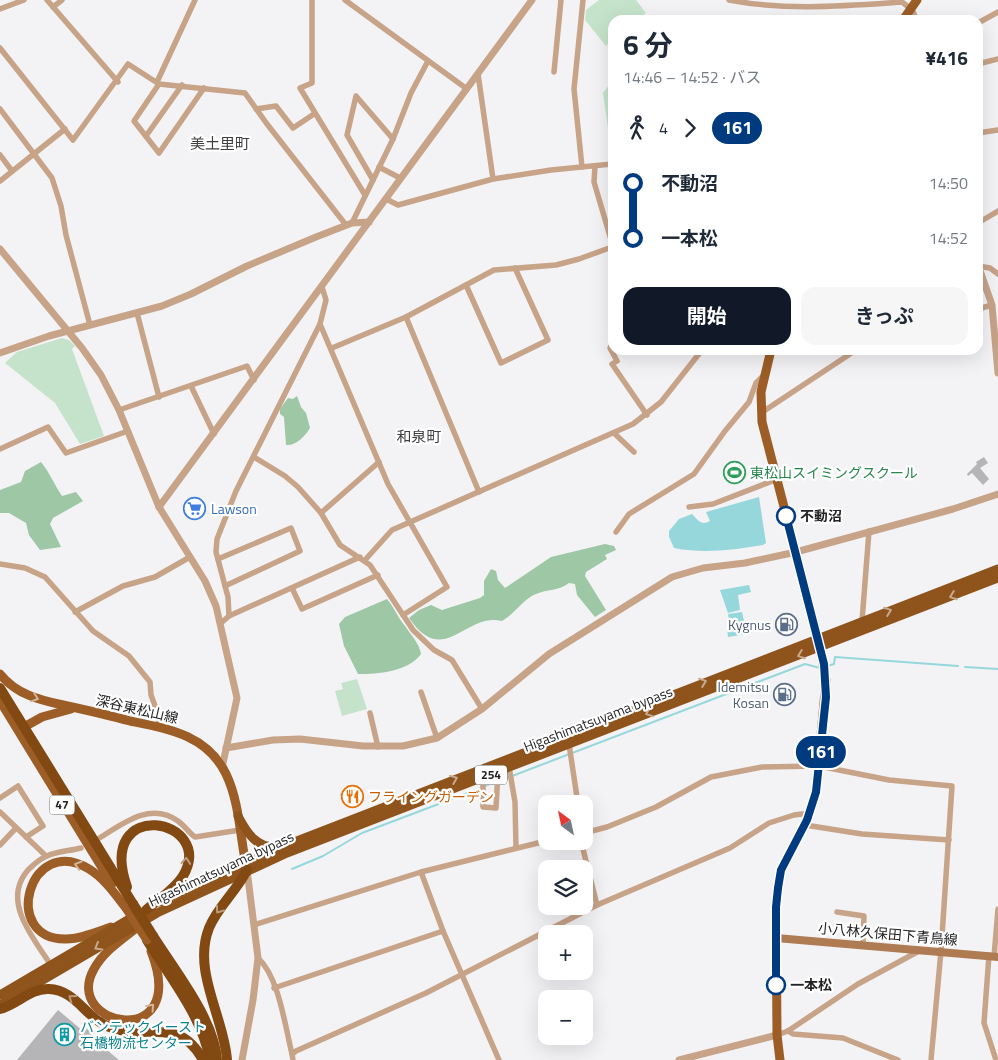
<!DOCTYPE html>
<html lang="ja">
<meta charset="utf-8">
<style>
:root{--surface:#fff;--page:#f6f6f7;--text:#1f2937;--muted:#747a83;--accent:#111827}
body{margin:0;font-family:"Titillium Web","Noto Sans JP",sans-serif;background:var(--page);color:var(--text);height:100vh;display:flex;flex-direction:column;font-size:19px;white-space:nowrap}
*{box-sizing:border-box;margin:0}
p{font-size:16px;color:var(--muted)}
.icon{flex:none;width:28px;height:28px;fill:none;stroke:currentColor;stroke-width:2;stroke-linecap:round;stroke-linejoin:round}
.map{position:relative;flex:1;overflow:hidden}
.sheet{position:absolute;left:608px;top:15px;width:375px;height:340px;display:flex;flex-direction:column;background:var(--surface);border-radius:15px;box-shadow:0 5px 20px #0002}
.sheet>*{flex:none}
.badge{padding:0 10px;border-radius:16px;font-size:18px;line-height:32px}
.needle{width:32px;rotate:327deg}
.fabs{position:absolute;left:538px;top:795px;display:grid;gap:10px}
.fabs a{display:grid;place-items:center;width:55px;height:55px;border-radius:10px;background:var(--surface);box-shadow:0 5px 20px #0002;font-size:25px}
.map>.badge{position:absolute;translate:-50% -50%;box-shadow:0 0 0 2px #fff}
.legs{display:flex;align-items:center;gap:8px;height:55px;padding:0 15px;font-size:16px}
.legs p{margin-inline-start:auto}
.head{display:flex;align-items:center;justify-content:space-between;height:85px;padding:0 15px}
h1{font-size:28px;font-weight:700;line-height:38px}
.action{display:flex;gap:10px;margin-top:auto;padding:10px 15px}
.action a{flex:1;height:58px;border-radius:15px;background:var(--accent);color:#fff;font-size:20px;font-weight:700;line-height:58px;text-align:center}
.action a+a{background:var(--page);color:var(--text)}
ul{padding:0 15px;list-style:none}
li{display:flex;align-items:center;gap:18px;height:55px;font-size:19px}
li i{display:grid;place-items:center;width:8px;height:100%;margin:0 6px;background:currentColor}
li i::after{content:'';width:12px;height:12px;margin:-6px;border:4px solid;border-radius:50%;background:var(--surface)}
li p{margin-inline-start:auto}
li:first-child i{background:linear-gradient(#0000 50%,currentColor 0)}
li:last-child i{background:linear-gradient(currentColor 50%,#0000 0)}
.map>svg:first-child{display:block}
.green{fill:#c5e3cb}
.forest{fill:#9dc7a5}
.water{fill:#96d7db}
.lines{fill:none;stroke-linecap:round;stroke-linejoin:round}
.stream{stroke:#96d7db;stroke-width:2}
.building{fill:#b5b4b6}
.minor{stroke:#c7a388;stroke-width:5.5}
.tertiary{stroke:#c7a388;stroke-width:7}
.secondary{stroke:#ae7b52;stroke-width:8}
.primary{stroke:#9c5d26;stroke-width:9}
.trunk{stroke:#8f531c;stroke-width:9}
.motorway{stroke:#824913;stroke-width:10}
.primary-bridge{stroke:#9c5d26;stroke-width:9}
.motorway-bridge{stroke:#824913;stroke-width:10}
.oneway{stroke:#c7a98e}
.oneway2{stroke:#d2b69d}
.oneway3{stroke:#ba9b7d}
.line-1-casing{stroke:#fff;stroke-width:11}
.line-1{stroke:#003b80;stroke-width:8}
.stop-1-dot{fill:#fff;stroke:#003b80;stroke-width:2.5}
.labels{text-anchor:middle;stroke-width:4.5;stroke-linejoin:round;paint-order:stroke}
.shield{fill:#fff;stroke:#656566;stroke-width:1}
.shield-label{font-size:12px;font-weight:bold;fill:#232324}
.leisure-label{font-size:14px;fill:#27864d;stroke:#fff;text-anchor:start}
.shop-label{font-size:14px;fill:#366cbe;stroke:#fff;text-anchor:start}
.stop-label{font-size:14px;font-weight:bold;fill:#232324;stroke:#fff;text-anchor:start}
.service-label{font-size:14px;fill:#4e5e75;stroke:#fff;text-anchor:end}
.street-label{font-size:14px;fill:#232324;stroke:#fff}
.food-label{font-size:14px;fill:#c56008;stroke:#fff;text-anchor:start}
.culture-label{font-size:14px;fill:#0d838f;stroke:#fff;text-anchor:start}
.neighbourhood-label{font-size:15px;fill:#404042;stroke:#fff}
</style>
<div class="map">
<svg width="998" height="1060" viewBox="0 0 998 1060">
<rect width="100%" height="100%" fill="#f3f3f6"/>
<g class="green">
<path d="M599,0h37l10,13 -9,7h-25v20l-6,6 -21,-26 1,-10z"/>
<path d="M612,81v75l-9,-63z"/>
<path d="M62,338l7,2 6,6 -3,3 32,87 -24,8 -25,-41 -50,-40 12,-11z"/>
<path d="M357,679l10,30 -25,7 -7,-25 8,-2 -2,-6z"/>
</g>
<g class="forest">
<path d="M297,396l4,11 5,6 4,15c-5,8 -14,18 -24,17l-2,-28 -4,-3v-5l8,-11 5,1z"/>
<path d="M41,462c9,11 13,22 21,34l14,-4 7,9 -30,17 -3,6 11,23 -21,3 -11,-15 -3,-12 -17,-10h-9v-23l21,-8 4,-11z"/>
<path d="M605,544l9,2 2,4 -11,5 2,4 -21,13 -1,4 21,34 -11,7 -18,-22 -2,-11 -6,-1c-10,8 -22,6 -33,11 -13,5 -20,19 -34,27 -37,-9 -58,48 -93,-3l10,-8 12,-5 11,5 38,-12 4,-3v-14l7,-12 5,2 2,9 7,8 46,-31z"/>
<path d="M387,599c7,8 11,19 18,27 6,9 14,17 16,28 -13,18 -43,20 -63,20l-14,-28 -5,-22 6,-7z"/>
</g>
<g class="water">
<path d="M759,497l7,46 -3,2c-30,5 -59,9 -89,3l-5,-11v-6l10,-12 13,-5c6,6 9,12 18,7l-4,-9z"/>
<path d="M749,585l2,7 -13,3 2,15 -12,3 -8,-23z"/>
<path d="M742,612l5,22 -19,3 -1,-9 3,-2 -2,-12z"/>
</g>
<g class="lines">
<g class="stream">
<path d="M827,666l7,-2 1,-7 123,9"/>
<path d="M965,667l33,2"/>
<path d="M499,781l306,-117 15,4"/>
<path d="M485,786l10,-4"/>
<path d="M292,869l31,-13 39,-23 119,-45"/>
</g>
</g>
<g class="building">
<path d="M984,457l4,6 -8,5 9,11 -6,6 -11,-12 -4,3 -1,-2 10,-10 -1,-2z"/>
<path d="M195,499l8,15 -8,5 -9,-14z"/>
<path d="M359,787l5,14 -14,5 -2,-3 -4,1 -4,-10z"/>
<path d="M58,1010l25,21 3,-3 6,5 -2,3 29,24h-102z"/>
</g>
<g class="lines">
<g class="minor">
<path d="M47,0l71,82"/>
<path d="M312,0v83l-12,5 65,107"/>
<path d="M345,0l122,89"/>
<path d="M729,0c57,11 115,6 173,2l9,7"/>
<path d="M53,7l9,-7"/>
<path d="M0,9l24,-9"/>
<path d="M978,23l20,-11"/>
<path d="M0,48l73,92 55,-76 31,20 86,9 22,31 79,101"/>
<path d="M978,64l20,-5"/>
<path d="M554,72l7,-72"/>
<path d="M478,74l15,105"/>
<path d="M157,82l38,-82"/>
<path d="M159,84l-25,37 25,32 45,-65"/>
<path d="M0,109l52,69 9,28 5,29 24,90"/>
<path d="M256,109l20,-3 17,22 21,-14"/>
<path d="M978,133l20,-3"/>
<path d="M146,136l36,-51"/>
<path d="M0,155l12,16"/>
<path d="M595,166l-1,16 18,61"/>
<path d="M379,167l21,11"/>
<path d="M582,167l-8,-78 9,-89"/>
<path d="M373,180l-26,-45 9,-39 37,43"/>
<path d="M0,181l65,-52"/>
<path d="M386,199l12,6 95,-26 58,-9 61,-6"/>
<path d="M352,223l41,-84 18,-46 17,-32"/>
<path d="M978,223l20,-12"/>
<path d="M978,266l12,2 8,6"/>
<path d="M466,285l35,78 47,-23 -33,-72"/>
<path d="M978,309l14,-4"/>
<path d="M137,313l22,84"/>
<path d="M406,317l73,175"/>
<path d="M320,324l68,160 59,103 -44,28"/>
<path d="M612,344l-2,4 7,13 -5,3 35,51"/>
<path d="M332,348l74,-31 88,-47 62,-5 23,-6 33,-12"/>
<path d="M191,386l23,48"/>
<path d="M119,410l128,-44 7,14"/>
<path d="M761,413l95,-63"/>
<path d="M615,434l19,18"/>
<path d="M0,449l48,-22 18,26 62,-22"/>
<path d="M254,457l31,19 13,11 23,26 19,32 30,20 43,65 21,20 18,10 30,49"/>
<path d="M689,507l24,-3 62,-24"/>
<path d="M321,513l58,-51"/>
<path d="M616,532l13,-18 65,-40 31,-43 24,-29 7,-19 7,-7"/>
<path d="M218,559l73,-31 9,23 -75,35"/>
<path d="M365,560l27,-30 241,-106 28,-22 41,-52"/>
<path d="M0,564l25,4 20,9 48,54 36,25 21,26 1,13 8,22 -1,10"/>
<path d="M292,588l10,21 76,-34"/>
<path d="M75,612l48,-26 32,-9 35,-20"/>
<path d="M229,616l131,-59"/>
<path d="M862,621l7,-90"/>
<path d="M221,623l8,-7 -1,-19 -12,-45 1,-13 19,-48 84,-167 6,-24 -4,-13"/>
<path d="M421,692l16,46"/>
<path d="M370,713l8,34"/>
<path d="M569,744l9,60"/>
<path d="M509,767l6,35 1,46"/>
<path d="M483,777v30l13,1 2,-36"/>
<path d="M0,798l18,-12 25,40 -17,11"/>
<path d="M0,812l46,44"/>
<path d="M805,825l57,9 87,6"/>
<path d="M584,833l23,-6 49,-20 55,-30 51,-10 57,-1 70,14 63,6 -11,165 -10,109"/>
<path d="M98,839c24,-15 52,-38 80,-18 7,5 11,12 17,16l45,-7"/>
<path d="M581,841l16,64"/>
<path d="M0,845l16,-17"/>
<path d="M421,872l22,59 56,129"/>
<path d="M837,912l27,4 -1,28"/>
<path d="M254,925l167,-53 125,-31"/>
<path d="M989,955l-5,68 12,37"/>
<path d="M994,957l4,-48"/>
<path d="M258,958c21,19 27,68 34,96"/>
<path d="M50,964c-17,-27 -49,-63 -22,-94 5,-5 11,-11 19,-14 10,-5 23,-5 34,-8"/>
<path d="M274,988l169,-57"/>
<path d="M788,1031l5,3 50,4 55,22"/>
<path d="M777,1035l11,-4 70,-47 61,-33"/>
<path d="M293,1060l-1,-6 4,-3 130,-58 171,-88 133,-57 39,-25 25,-8 16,-2"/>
</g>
<g class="tertiary">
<path d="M911,9l5,11"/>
<path d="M0,249l82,99 19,27 18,35 40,97 46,74 11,25 21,92 -15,70"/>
<path d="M978,265l14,40 6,68"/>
<path d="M0,353l49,-17 113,-30 29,-12 56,-28 69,-29 36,-14 17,-1"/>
<path d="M159,507l373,-507"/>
<path d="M226,748l47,-8 27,-1 63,7h40l34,-8 45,-29 67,-55 123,-77 31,-9 42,-5 51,-11 157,-43 45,-15"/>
<path d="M242,1060l11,-60 5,-42 -11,-88"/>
<path d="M679,1060l98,-25"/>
</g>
<path class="secondary" d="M776,938l222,19"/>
<g class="primary">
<path d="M903,20l14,-20"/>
<path d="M771,350l-10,42 1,30 56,216 8,42 -10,112 -9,28 -26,50 -5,32 1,133 3,25"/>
<path d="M0,674c16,20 39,26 63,31 23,5 45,10 67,16 39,8 77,14 96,53 14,29 14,65 21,96"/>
<path d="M0,701l112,183"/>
<path d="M24,727l18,-10 29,-8"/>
<path d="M111,927c-14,5 -30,12 -45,12 -66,1 -37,-107 23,-70 15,9 26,25 37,39"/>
<path d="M135,929c-15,12 -32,23 -41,40 -33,58 97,84 57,-18"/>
</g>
<g class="trunk">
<path d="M238,816c9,17 19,33 40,31"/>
<path d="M160,902l124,-56 714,-277"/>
<path d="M0,995l138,-81"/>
<path d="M0,1005l157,-92 130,-60 711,-275"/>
</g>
<g class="motorway">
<path d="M0,688l133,216"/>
<path d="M127,887c-32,-92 90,-69 56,-11 -9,14 -25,24 -37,34"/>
<path d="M153,936c22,35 61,83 64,124"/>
<path d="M147,940c23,37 55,76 63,120"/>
<path d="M0,1009c17,-4 30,-21 49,-20 28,1 37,31 63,39 36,12 67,-12 91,32"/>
<path d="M227,1060c-3,-43 -35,-89 -18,-132 9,-22 27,-36 38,-58"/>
</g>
<path class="primary-bridge" d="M126,908l21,32"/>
<path class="motorway-bridge" d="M133,904l20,32"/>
</g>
<defs><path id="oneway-chevron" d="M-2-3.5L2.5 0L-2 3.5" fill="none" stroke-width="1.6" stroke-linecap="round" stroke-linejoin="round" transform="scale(1.25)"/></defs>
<g class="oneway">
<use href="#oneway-chevron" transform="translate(953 596) rotate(159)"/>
<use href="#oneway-chevron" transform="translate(888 611) rotate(-21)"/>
<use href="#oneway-chevron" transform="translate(801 655) rotate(159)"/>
<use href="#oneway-chevron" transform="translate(703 682) rotate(-21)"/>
<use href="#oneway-chevron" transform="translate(649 713) rotate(159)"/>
<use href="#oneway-chevron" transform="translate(454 779) rotate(-22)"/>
<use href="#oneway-chevron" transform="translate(98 947) rotate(150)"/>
</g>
<g class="oneway2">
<use href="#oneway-chevron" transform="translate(35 698) rotate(19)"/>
<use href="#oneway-chevron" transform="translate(78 865) rotate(-164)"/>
<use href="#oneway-chevron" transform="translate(151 1007) rotate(-48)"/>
</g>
<g class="oneway3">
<use href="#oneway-chevron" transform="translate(186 861) rotate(-85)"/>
<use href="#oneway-chevron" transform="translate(219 910) rotate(126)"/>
<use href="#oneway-chevron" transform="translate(72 998) rotate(-144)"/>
</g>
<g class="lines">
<defs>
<path id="line-1" d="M776,985v-78l2,-19 3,-18 26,-50 9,-28 10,-95 -2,-33 -38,-148"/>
</defs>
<use href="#line-1" class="line-1-casing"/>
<use href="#line-1" class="line-1"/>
</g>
<defs>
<symbol id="stadium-ring" viewBox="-11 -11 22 22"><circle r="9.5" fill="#fff" stroke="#2e9e5b" stroke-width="1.5"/><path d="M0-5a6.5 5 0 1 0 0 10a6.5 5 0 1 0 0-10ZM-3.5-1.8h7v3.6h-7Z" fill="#2e9e5b"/></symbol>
<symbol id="supermarket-ring" viewBox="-11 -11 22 22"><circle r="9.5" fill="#fff" stroke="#3f7fe0" stroke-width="1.5"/><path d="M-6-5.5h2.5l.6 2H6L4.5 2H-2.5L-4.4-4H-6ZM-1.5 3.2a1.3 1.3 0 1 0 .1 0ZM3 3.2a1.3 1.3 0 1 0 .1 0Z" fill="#3f7fe0"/></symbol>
<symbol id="fuel-ring" viewBox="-11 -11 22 22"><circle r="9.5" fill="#fff" stroke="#5c6f8a" stroke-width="1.5"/><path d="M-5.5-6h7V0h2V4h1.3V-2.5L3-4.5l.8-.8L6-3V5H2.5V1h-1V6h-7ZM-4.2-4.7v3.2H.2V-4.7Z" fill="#5c6f8a"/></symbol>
<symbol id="restaurant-ring" viewBox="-11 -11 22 22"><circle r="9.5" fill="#fff" stroke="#e8710a" stroke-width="1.5"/><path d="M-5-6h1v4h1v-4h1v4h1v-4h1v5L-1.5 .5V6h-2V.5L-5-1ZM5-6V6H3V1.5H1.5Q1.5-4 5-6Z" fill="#e8710a"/></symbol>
<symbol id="building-ring" viewBox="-11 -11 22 22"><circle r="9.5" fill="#fff" stroke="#0f9aa8" stroke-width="1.5"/><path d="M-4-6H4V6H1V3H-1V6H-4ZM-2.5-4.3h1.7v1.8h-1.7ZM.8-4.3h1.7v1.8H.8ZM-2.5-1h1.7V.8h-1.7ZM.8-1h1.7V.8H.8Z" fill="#0f9aa8"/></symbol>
</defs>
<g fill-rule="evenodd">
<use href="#stadium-ring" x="722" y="460" width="25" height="25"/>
<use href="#supermarket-ring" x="182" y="496" width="25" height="25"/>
<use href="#fuel-ring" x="774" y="612" width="25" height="25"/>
<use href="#fuel-ring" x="772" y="682" width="25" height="25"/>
<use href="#restaurant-ring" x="340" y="784" width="25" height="25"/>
<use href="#building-ring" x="52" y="1022" width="25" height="25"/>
</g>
<g class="stop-1-dot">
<circle cx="786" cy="516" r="9"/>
<circle cx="776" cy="985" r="9"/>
</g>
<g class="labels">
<g class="shield">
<rect x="475" y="765.5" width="32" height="19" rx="4"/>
<rect x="49.5" y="795.5" width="25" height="19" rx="4"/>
</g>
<g class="shield-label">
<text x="491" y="779">254</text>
<text x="62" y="809">47</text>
</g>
<g class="leisure-label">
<text x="750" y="478">東松山スイミングスクール</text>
</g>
<g class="shop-label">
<text x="211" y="514">Lawson</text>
</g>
<g class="stop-label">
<text x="800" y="521">不動沼</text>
<text x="790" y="990">一本松</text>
</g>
<g class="service-label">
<text x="771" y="630">Kygnus</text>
<text x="769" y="692">Idemitsu<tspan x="769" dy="16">Kosan</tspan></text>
</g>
<g class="street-label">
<text transform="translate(137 709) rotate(13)" y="5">深谷東松山線</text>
<text transform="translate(598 719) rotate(-21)" y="5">Higashimatsuyama bypass</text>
<text transform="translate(221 869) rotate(-25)" y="5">Higashimatsuyama bypass</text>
<text transform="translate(888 934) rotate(5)" y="5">小八林久保田下青鳥線</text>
</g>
<g class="food-label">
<text x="368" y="802">フライングガーデン</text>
</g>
<g class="culture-label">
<text x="80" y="1032">バンテックイースト<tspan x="80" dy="16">石橋物流センター</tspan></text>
</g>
<g class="neighbourhood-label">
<text x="220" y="149">美土里町</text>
<text x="419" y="442">和泉町</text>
</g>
</g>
</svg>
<div class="fabs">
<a><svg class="needle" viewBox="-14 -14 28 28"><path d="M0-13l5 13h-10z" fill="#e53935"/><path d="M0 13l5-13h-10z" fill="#747a83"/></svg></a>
<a><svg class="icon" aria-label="layers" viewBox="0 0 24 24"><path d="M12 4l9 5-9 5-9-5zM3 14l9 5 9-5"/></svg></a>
<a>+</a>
<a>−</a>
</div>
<b class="badge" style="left:821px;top:752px;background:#003b80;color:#fff">161</b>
<section class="sheet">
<div class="head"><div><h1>6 分</h1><p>14:46 – 14:52 · バス</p></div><b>¥416</b></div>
<div class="legs"><svg class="icon" aria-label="walk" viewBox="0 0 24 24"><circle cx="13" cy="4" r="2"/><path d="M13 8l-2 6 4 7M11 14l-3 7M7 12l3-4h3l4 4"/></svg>4<svg class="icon" aria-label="forward" viewBox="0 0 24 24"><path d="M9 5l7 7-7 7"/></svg><b class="badge" style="background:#003b80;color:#fff">161</b></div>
<ul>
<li><i style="color:#003b80"></i><b>不動沼</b><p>14:50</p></li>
<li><i style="color:#003b80"></i><b>一本松</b><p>14:52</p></li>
</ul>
<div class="action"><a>開始</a><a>きっぷ</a></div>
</section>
</div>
